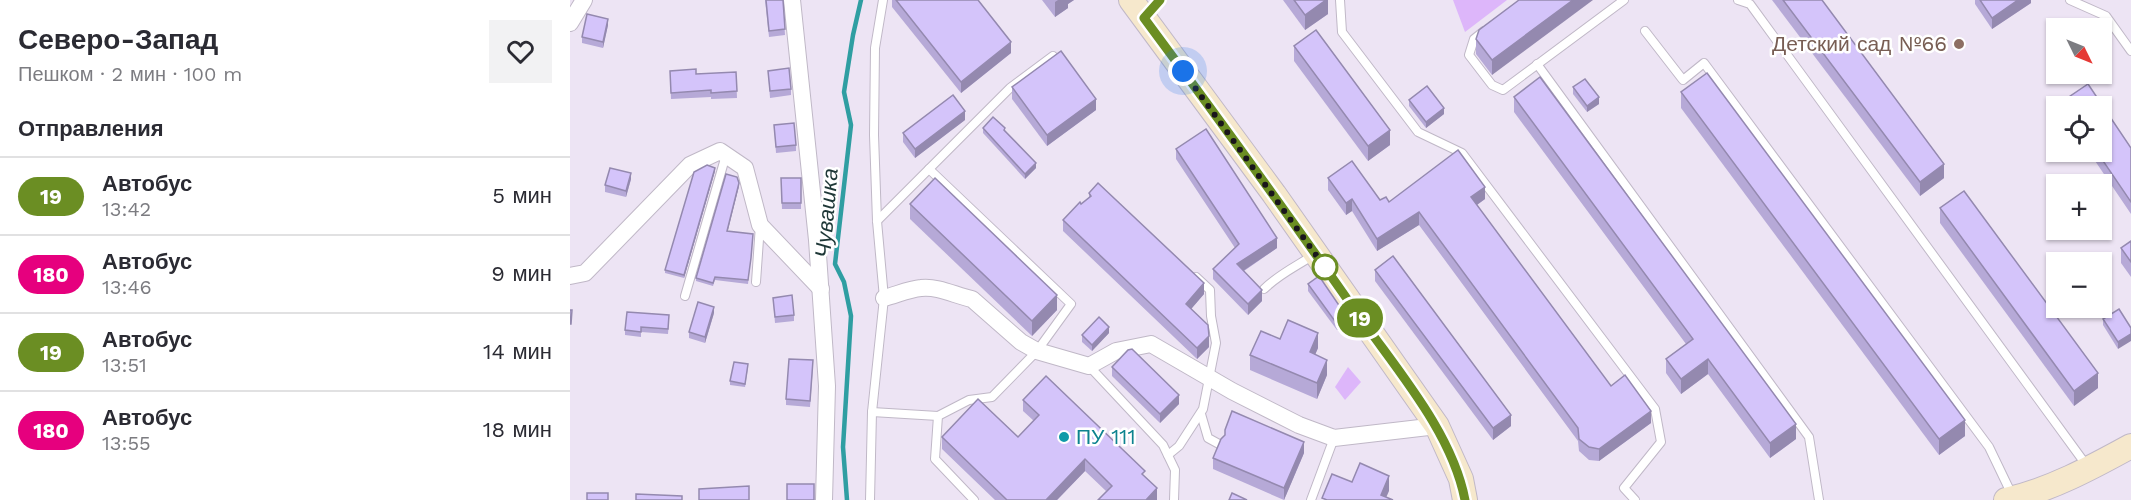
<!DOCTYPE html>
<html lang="ru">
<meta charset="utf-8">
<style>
:root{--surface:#fff;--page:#f2f2f3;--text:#2b2b33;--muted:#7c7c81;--line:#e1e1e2}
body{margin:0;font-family:"Work Sans",sans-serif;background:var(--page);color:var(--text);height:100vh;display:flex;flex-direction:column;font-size:22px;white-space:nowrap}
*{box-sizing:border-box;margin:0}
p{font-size:20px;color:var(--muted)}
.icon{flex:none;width:33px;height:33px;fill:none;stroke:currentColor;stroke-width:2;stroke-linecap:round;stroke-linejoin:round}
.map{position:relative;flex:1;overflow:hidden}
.side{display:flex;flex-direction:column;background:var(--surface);width:570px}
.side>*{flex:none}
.badge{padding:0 12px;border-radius:20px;font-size:21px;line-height:39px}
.needle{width:39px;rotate:133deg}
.fabs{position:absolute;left:1476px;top:18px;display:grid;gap:12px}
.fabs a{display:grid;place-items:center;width:66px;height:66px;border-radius:0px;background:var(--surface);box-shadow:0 2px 4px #0004;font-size:30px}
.you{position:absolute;width:30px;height:30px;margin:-15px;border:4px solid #fff;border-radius:50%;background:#1a73e8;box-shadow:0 0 0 9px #1a73e833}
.map>.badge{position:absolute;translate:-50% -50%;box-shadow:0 0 0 3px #fff}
h2{padding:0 18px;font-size:22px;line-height:54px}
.round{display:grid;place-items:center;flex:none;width:63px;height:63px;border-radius:0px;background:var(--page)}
.overview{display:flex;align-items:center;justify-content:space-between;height:102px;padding:0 18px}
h1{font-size:28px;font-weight:600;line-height:45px}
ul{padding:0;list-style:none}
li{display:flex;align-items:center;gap:18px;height:78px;padding:0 18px;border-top:2px solid var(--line)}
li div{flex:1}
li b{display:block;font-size:22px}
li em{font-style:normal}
li .badge{min-width:66px;font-weight:700;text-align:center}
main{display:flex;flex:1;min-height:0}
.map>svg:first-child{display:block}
.green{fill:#ddb6fa}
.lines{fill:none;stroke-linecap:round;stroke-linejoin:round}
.stream{stroke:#2f9ea2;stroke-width:4.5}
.lane-casing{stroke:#c0b8c7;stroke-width:10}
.street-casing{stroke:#c0b8c7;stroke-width:18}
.secondary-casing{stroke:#c0b8c7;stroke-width:26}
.lane{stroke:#fff;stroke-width:8}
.street{stroke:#fff;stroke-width:16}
.secondary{stroke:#f6e8cc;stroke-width:24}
.wall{fill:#b6a9d7}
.shaded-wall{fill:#9489af}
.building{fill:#d4c4fa;stroke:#9489af;stroke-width:1.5}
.line-casing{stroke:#fff;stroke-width:14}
.line{stroke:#6b8e23;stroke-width:9}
.walk{stroke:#19161c;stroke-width:6;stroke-dasharray:0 10.8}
.education-dot{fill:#8d6e63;stroke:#fff;stroke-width:2}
.stop-dot{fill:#fff;stroke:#6b8e23;stroke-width:3}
.culture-dot{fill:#0f9aa8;stroke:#fff;stroke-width:2}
.labels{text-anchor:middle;stroke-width:5;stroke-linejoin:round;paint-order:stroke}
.education-label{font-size:21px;fill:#785e54;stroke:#fff;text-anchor:end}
.culture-label{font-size:21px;fill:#0d838f;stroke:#fff;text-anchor:start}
.water-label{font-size:22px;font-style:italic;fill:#1e3737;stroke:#fff}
</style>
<main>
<section class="side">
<div class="overview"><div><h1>Северо-Запад</h1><p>Пешком · 2 мин · 100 m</p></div><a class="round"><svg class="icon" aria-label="heart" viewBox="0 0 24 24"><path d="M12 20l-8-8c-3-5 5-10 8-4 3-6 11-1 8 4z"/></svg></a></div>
<h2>Отправления</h2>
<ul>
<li><span class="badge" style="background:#6b8e23;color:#fff">19</span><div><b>Автобус</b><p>13:42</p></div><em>5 мин</em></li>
<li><span class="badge" style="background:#e6007e;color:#fff">180</span><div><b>Автобус</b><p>13:46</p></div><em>9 мин</em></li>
<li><span class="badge" style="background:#6b8e23;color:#fff">19</span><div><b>Автобус</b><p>13:51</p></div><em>14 мин</em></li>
<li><span class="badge" style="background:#e6007e;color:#fff">180</span><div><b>Автобус</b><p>13:55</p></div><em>18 мин</em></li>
</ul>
</section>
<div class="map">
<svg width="1561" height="500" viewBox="0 0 1561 500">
<rect width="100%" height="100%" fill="#ede4f4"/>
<g class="green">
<path d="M883,0h54l-42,32z"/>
<path d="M778,367l13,15 -16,18 -10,-13z"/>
</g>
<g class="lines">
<path class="stream" d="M277,500l-4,-53 8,-131 -7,-34 -9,-18 16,-139 -7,-33 9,-57 8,-35"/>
<defs>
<g id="lane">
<path d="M770,0l2,32 76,100 44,21 193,256 6,33 -37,46 11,12"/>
<path d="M1168,0l12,4 337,462"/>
<path d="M1500,0l36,16 25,35"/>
<path d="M576,15l14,-15"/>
<path d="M914,31l-10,8 -5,16 23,30 11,5 121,-90"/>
<path d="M1075,31l38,49 21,-17 285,384 24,50"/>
<path d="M967,64l272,373 10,63"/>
<path d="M359,169l142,135 -34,47 -45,46 -23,3 -31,16 -3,43 39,41"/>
<path d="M307,221l133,-133 43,-32"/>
<path d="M186,282l4,-57"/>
<path d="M694,289c15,-15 33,-23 51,-35"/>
<path d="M115,296l41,-141"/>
<path d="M519,366l74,79 12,25 -1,30"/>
<path d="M302,412l66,4"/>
<path d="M631,414l7,24 11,6"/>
<path d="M598,455l11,-9 24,-37 13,-66 -5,-27 -1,-26 -14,-13"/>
<path d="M300,500l2,-88 12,-114 -7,-77 -3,-86 1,-87 8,-48"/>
<path d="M741,500l23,-62"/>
</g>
<g id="street">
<path d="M222,0l25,240 10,146 -3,114"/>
<path d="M0,23l14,-23"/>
<path d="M0,276l15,-3 105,-108 30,-14 25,17 15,57 61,64"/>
<path d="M314,298c12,-3 25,-9 37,-10 18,-2 35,8 51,11l49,43 16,9 52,15 27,-15 35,-7 81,47 67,34 35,13 103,-12"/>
</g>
<g id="secondary">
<path d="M561,0l143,194 163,232 24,53 4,21"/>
<path d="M1436,500c44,-10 85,-32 125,-54"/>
</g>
</defs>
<use href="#lane" class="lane-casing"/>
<use href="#street" class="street-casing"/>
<use href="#secondary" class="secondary-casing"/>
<use href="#lane" class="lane"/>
<use href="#street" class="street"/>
<use href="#secondary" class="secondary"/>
</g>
<g class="wall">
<path d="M195,0h18l2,35 -16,2z"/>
<path d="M322,0h86l33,53 -50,40 -69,-86z"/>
<path d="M472,0h32l-6,4v4l-13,9z"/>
<path d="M713,0h45v14l-23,16z"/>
<path d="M949,0l-27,75 -16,-21v-15z"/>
<path d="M1202,0h50l122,178 -24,18z"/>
<path d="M1405,0h56v3l-39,26 -17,-25z"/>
<path d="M38,25l-5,23 -21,-5v-6z"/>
<path d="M724,46l96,99 -22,16 -74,-100z"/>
<path d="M100,71l26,3 40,-2 1,26 -26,1v-2l-40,2z"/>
<path d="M198,71l23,18v6l-21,3z"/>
<path d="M1518,84l43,64v66l-42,-62h13v-46h-39v-5z"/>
<path d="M442,87l84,23 -49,36 -35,-47z"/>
<path d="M1003,87l26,17 -12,8 -14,-18z"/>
<path d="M1111,92l284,344 -26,19 -258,-347z"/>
<path d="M944,97l282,342 -26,19 -62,-84 -27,20 -15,-21v-14l20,-15 -172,-232z"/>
<path d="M839,100l35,14 -18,14 -17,-22z"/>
<path d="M395,120l-50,38 -12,-16v-9z"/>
<path d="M204,125l22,20v6l-20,2z"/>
<path d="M413,128l22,3 31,37 -11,11 -42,-46z"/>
<path d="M606,149l101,99 -33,23 18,30 -14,14 -35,-36v-10l22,-21 -59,-89z"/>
<path d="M145,171l-31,107 -19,-5v-3z"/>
<path d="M211,178h20v31h-19z"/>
<path d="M758,178l52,22 9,2 96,-3 -8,6 134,181 40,37 -52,38 -10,-1 -10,-9 -1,-10 -159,-216 -42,26 -25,-40 -6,4 -18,-25z"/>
<path d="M61,179l-5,18 -21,-5v-7z"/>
<path d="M169,186l-12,45 26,3 -5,50 -33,-4 -2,6 -17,-5v-3z"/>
<path d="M519,193l115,101 -13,15 18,38 -12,12 -134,-128v-11l26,-22z"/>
<path d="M340,204l147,106 -25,26 -122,-117z"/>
<path d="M1370,208l158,180 -24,18 -134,-183z"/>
<path d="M1561,241v36l-10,-14v-15z"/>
<path d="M805,270l136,156 -18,14 -118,-159z"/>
<path d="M738,284l39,39 -10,7 -29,-39z"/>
<path d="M203,298l21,17v6l-19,2z"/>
<path d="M1549,309l-1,40 -15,-24v-6z"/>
<path d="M144,313l-9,30 -16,-5v-6z"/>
<path d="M99,320l-1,14 -27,-2v5l-16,-2v-5z"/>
<path d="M539,333l-17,18 -10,-9v-7z"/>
<path d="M710,339l38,9 -3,6 12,21 -10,24 -67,-29v-15z"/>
<path d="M243,367l-3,40 -24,-2v-6z"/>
<path d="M542,367l67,37 -19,19 -48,-47z"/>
<path d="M178,368l-3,19 -15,-2v-4z"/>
<path d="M453,400l122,71 -39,20 -21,-20 -28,29h-62l-53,-51v-12h76l16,-16 -11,-10z"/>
<path d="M655,435l79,18 -20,47 -71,-31v-11z"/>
</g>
<g class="shaded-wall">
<path d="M488,0h16l-6,4v4l-13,9v-15z"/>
<path d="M756,0h2v14l-23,16v-15z"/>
<path d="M1003,0h20l-101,75v-15z"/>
<path d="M1448,0h13v3l-39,26v-11z"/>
<path d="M38,19v6l-5,23v-6z"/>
<path d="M441,42v11l-50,40v-11z"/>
<path d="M1029,97v7l-12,8v-6z"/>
<path d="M526,99v11l-49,36v-11z"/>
<path d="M874,108v6l-18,14v-6z"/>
<path d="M395,111v9l-50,38v-9z"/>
<path d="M820,130v15l-22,16v-15z"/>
<path d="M466,163v5l-11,11v-5z"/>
<path d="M1374,164v14l-24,18v-14z"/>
<path d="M145,168v3l-31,107v-3z"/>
<path d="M61,173v6l-5,18v-6z"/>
<path d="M169,183v3l-12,48v-3z"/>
<path d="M915,187v12l-14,10v-12z"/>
<path d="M782,199v12l-6,4v-12z"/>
<path d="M849,212v13l-42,26v-12z"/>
<path d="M707,238v10l-40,27v-11z"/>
<path d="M634,283v11l-18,21v-11z"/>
<path d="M692,290v11l-14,14v-11z"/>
<path d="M487,295v15l-25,26v-15z"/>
<path d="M144,307v6l-9,30v-6z"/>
<path d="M777,317v6l-10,7v-6z"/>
<path d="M539,327v6l-17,18v-6z"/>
<path d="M748,333v15l-8,19v-15z"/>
<path d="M1561,334v7l-13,8v-7z"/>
<path d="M639,336v11l-12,12v-11z"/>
<path d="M1138,359v15l-27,20v-15z"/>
<path d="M757,360v15l-10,24v-16z"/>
<path d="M1528,373v15l-24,18v-15z"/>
<path d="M609,395v9l-19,19v-9z"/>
<path d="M1081,411v12l-52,38v-12z"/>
<path d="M941,415v11l-18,14v-12z"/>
<path d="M1395,420v16l-26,19v-16z"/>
<path d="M1226,424v15l-26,19v-15z"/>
<path d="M734,442v11l-20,47v-12z"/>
<path d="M515,459v12l-28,29h-11z"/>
<path d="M819,476v15l-4,9 -4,-5z"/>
<path d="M587,488v12h-11z"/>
</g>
<g class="building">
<path d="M196,0h17l2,29 -16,2z"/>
<path d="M326,0h82l33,42 -50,40z"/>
<path d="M724,0h32l-21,15z"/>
<path d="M949,0h54l-81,60 -16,-21 3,-9z"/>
<path d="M1213,0h39l122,164 -24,18z"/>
<path d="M1410,0h38l-26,18z"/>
<path d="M17,14l21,5 -5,23 -21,-5z"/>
<path d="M746,30l74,100 -22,16 -74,-100z"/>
<path d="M491,51l35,48 -49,36 -35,-48z"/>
<path d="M219,68l2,21 -21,2 -2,-20z"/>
<path d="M126,69v5l40,-2 1,19 -26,2v-3l-40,3 -1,-22z"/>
<path d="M1137,73l258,347 -26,19 -258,-347z"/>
<path d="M970,77l256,347 -26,19 -62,-84 -27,20 -15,-20 27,-20 -179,-242z"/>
<path d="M1015,79l14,18 -12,9 -14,-19z"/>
<path d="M1518,84l43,64v54l-34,-50h5v-46h-35l-4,-5z"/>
<path d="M857,86l17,22 -18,14 -17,-22z"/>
<path d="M383,95l12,16 -50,38 -12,-16z"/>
<path d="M423,117l12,11 -1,2 32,33 -11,11 -42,-46z"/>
<path d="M224,123l2,22 -20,2 -2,-22z"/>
<path d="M636,129l71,109 -40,26 25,26 -14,14 -35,-35 26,-25 -63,-95z"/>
<path d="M888,150l27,37 -14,10 140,189 14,-11 26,36 -52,38 -10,-2 -10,-8 -1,-11 -159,-216 -42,27 -25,-40 -6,4 -18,-25 24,-17 28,39 6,-3 3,5z"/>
<path d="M137,165l8,3 -31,107 -19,-5 29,-98z"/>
<path d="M40,168l21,5 -5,18 -21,-6z"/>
<path d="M156,174l11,3 2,6 -12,48 26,3 -2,24 -3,22 -33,-3 -2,6 -17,-5z"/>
<path d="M211,178h20v25h-19z"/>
<path d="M365,178l122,117 -25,26 -122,-117z"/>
<path d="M528,183l106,100 -18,21 22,21 1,11 -12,12 -134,-128 17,-18 1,2 10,-8 -2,-3z"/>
<path d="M1394,191l134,182 -24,18 -134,-183z"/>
<path d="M1561,241v21l-10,-14z"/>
<path d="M823,256l118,159 -18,13 -118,-158z"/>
<path d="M749,276l28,41 -10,7 -29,-40z"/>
<path d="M222,295l2,20 -19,2 -2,-19z"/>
<path d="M128,302l16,5 -9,30 -16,-5z"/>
<path d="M1549,309l12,19v6l-13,8 -15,-23z"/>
<path d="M0,310h2l-1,14h-1z"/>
<path d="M57,312l42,3 -1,14 -27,-2v5l-16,-2z"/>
<path d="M529,317l10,10 -17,18 -10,-10z"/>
<path d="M718,320l30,13 -8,19 17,8 -10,23 -67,-28 11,-24 19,8z"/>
<path d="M562,349l47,46 -19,19 -48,-47 16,-17z"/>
<path d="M219,359l24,1 -3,41 -24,-2z"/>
<path d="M164,362l14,2 -3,20 -15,-3z"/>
<path d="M476,376l99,95 -3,3 15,14 -11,12h-48l14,-14 -27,-27 -39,41h-39l-65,-63 36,-38 40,38 21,-22 -16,-15z"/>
<path d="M662,411l72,31 -20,46 -71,-30 8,-19 4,-4v-5z"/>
<path d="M790,463l29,13 -8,19 12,5h-66l-5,-2 10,-24 20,8z"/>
<rect x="217" y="484" width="27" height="16"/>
<path d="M179,486v14h-50v-11z"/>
<rect x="17" y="493" width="21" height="7"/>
<path d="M662,493l15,7h-18z"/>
<path d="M66,494l46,2v4h-46z"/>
</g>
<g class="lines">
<defs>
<path id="line" d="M590,0l-16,18c72,97 143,195 213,295 39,56 95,119 108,187"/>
</defs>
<use href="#line" class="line-casing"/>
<use href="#line" class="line"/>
<path class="walk" d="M613,71l143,198 -1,-2"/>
</g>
<circle class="education-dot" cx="1389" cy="44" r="6"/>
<circle class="stop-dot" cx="755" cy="267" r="12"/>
<circle class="culture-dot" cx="494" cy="437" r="6"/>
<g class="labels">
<g class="education-label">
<text x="1377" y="51">Детский сад №66</text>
</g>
<g class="culture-label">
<text x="506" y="444">ПУ 111</text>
</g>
<g class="water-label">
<text transform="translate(256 213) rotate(-85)" y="8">Чувашка</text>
</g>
</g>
</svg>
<div class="fabs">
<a><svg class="needle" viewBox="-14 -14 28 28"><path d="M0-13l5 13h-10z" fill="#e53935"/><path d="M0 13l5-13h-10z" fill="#7c7c81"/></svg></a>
<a><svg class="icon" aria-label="locate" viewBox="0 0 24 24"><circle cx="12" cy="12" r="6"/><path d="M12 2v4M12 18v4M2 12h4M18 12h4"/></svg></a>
<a>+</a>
<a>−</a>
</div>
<div class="you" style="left:613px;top:71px"></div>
<b class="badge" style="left:790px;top:318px;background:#6b8e23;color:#fff">19</b>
</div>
</main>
